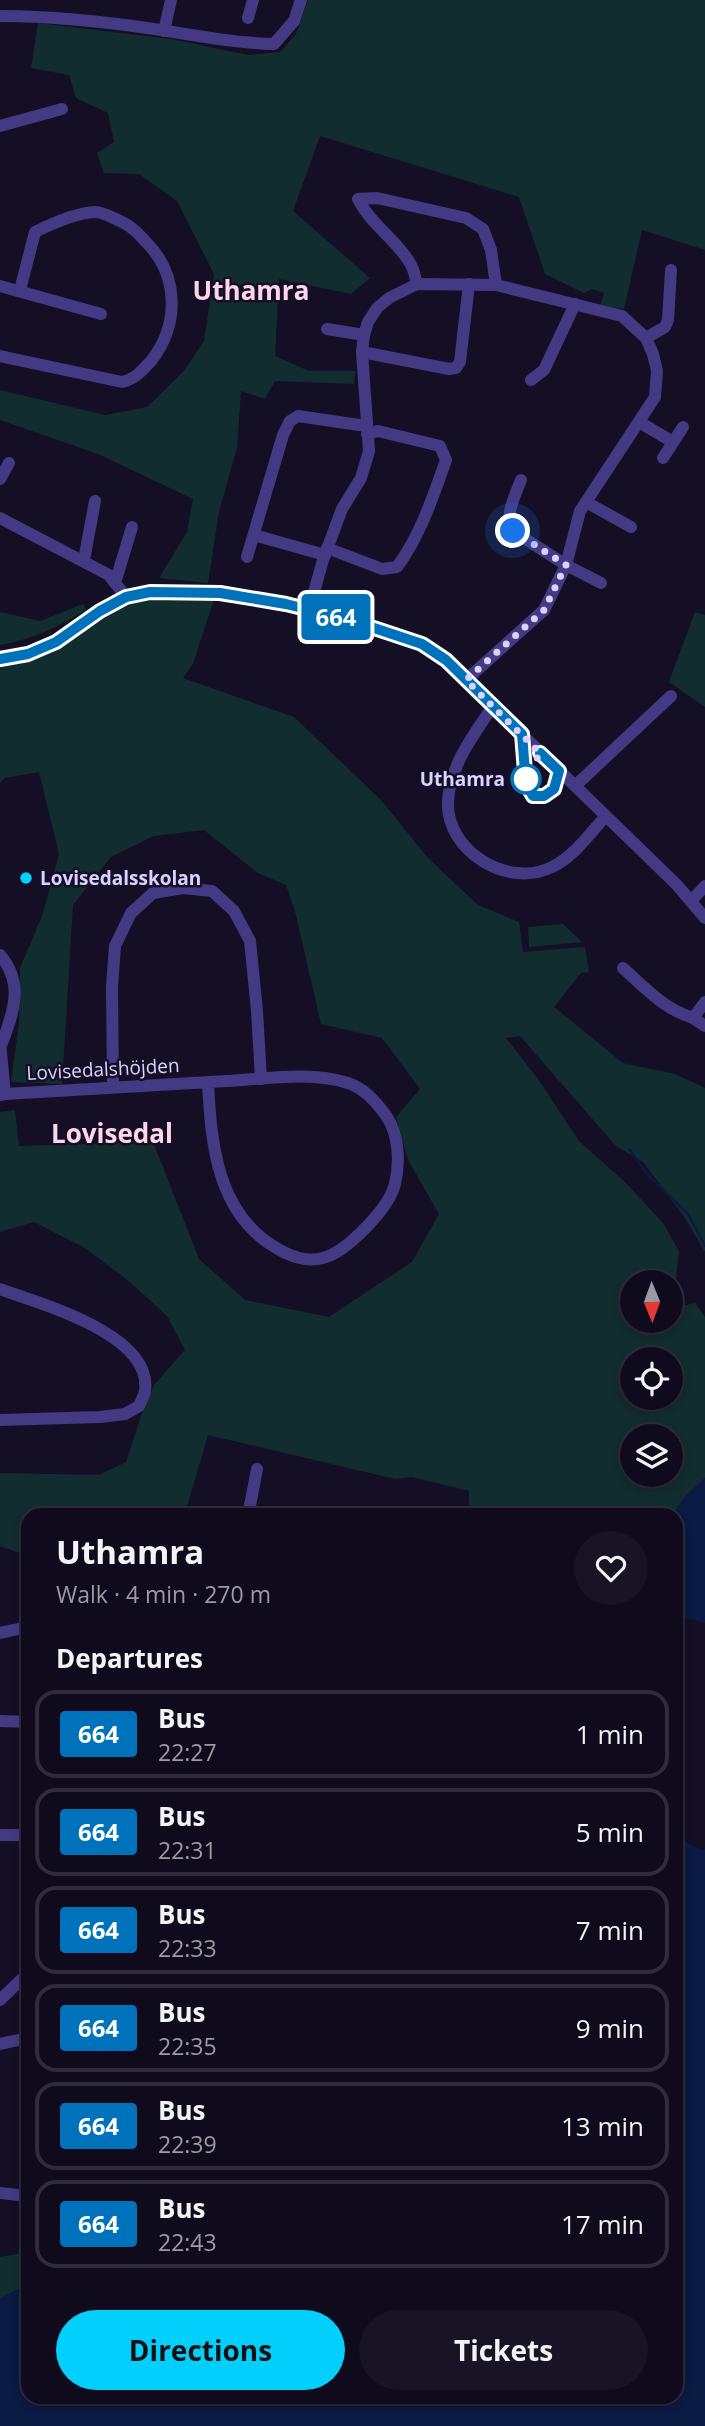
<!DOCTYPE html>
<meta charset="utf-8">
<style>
:root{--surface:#0f0b1c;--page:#181425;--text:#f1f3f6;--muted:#9b9ba3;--line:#2f2b3b;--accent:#02cffb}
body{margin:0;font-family:"Open Sans",sans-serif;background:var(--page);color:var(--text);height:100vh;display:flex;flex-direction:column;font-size:26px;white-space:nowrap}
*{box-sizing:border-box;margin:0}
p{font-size:23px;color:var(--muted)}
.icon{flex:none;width:38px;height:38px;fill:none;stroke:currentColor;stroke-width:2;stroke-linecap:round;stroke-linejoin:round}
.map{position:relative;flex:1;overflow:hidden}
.side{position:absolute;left:21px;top:1508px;width:662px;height:896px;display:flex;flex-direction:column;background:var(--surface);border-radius:21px;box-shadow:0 4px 10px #0003,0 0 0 2px var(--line)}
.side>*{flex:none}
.badge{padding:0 14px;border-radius:5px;font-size:24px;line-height:46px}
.needle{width:46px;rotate:179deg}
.buttons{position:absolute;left:620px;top:1270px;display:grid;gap:14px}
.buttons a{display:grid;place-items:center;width:63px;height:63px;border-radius:50%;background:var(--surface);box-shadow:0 4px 10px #0003,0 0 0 2px var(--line);font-size:35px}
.you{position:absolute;width:35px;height:35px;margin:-18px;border:5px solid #fff;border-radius:50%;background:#1a73e8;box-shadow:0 0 0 10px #1a73e833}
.map>.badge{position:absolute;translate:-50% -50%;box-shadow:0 0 0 4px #fff}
h2{padding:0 35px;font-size:26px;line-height:63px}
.round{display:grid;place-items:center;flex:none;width:74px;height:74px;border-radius:37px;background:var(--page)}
.headline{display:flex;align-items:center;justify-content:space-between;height:119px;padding:0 35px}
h1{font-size:33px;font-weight:700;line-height:52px}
.button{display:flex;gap:14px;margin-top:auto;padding:14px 35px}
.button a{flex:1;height:80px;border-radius:42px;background:var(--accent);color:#111;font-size:28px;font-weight:700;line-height:80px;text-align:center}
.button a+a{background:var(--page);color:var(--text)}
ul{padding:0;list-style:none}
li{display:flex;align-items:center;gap:21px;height:88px;margin:0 14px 10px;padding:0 21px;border:4px solid var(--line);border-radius:21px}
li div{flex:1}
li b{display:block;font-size:26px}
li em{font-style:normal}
li .badge{min-width:77px;font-weight:700;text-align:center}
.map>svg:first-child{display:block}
.green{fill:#122d2f;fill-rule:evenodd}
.water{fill:#0a1a42}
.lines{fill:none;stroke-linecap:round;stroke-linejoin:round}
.stream{stroke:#0a1a42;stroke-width:2.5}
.minor{stroke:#433a83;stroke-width:12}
.line-casing{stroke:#fff;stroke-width:16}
.line{stroke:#0072bc;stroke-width:10}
.walk{stroke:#dbd3ff;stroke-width:7;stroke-dasharray:0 12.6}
.stop-dot{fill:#fff;stroke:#0072bc;stroke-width:3.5}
.poi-dot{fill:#02cffb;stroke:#140f25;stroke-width:2.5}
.labels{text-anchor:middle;stroke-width:5;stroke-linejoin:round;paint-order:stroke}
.stop-label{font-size:19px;font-weight:bold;fill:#dbd3ff;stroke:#140f25;text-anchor:end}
.poi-label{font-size:19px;font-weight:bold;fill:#dbd3ff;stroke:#140f25;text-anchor:start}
.street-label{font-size:19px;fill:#dbd3ff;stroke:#140f25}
.district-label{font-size:26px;font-weight:bold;fill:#ffd5ec;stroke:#140f25}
</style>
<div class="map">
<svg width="705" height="2426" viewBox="0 0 705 2426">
<rect width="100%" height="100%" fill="#140f25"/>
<g class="green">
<path d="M308,0h397v250l-63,-20 -18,79 -24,-4 4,-12 -12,-4 -8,4 -39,-19 -26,-77 -199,-61 -27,75 77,67 -19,16 -72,-15 -4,77 34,15h46l-1,13 -79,-3 -10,18 -24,-8 -4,57 -18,64 -11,71 -49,-5 28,-46 6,-33 -95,-45 -98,-34v-30l105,25 42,-8 36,-35 21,-31 10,-67 -37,-73 -38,-27 -35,-1 -7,-20 17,-11 -6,-29 -32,-15 -7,-23 -38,-7 7,-45 133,16 77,16 32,-3 16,-18z"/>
<path d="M215,596l-22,68 -10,14 111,39 87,83 46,57 51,48 41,17 4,30 62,-5 4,25 -8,1 -27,34 69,56 52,11 30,14v164l-20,-34 -42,-56 -27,-16 -96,-110 -14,2 32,41 41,62 47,42 37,40 16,28 -6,57 22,-5 10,14v161l-21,20 -11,17h-204v-24l-57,-14 -17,2 -187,-44 -22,75 -20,6h-138v40l-28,-10v-73l99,2 27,-13 15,-46 13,-31 31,-35 -18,-34 -37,-34 -45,-34 -51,-26 -34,10v-120l15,-2 4,36 134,-4 46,117 46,41 84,17 83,-55 27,-48 -31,-54 -12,-43 24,-28 -38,-51 -61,-14 -26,-113 -9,-26 -28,-12 -54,-43 -50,6 -43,21 -38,48 -11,179 -51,-2 8,-59 1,-55 22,-52 17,-62 -20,-82 -34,6 -5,5v-117l48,-14 29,-15 39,-26 23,-10zM632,1283h38v38h-38zM632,1360h38v38h-38zM632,1437h38v38h-38z"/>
<path d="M83,604l3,6c-25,16 -56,30 -86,35v-33l40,9z"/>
<path d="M695,612l10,3v92l-36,-25z"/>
<path d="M563,924l19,18 -53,5 -1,-20z"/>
<path d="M28,2252v32l-28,15v-42z"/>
</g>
<g class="water">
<path d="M705,1478v145l-26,-7 -3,-12v-88l-4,-1 12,-17z"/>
<path d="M676,1839c11,1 16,7 27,11l2,-2v578h-705v-127l28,-15v114h648z"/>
</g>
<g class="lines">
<path class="stream" d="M630,1150l18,25 40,39 17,32"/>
<g class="minor">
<path d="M0,16c54,0 108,6 161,14 38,6 74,13 113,14l20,-23 7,-21"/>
<path d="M248,18l5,-18"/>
<path d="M164,31l7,-31"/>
<path d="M0,126l62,-17"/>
<path d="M417,284c-2,-7 -3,-15 -7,-21 -14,-24 -39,-38 -52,-64l19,-1 89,20 17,11 8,21 5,35"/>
<path d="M0,286l101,28"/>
<path d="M327,329l37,6"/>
<path d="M646,338l19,-11 3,-7 3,-50"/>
<path d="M362,352l87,17 7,-1 4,-6 9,-78"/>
<path d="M0,356l122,26c13,-3 20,-11 29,-21 29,-37 28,-87 -6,-120 -8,-9 -14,-15 -25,-20 -7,-3 -17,-9 -25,-9 -20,1 -42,11 -60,20l-15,58"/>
<path d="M531,380l13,-10 31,-66"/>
<path d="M639,422l34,20"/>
<path d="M663,458l20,-31"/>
<path d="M0,479l9,-16"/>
<path d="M521,480c-6,16 -17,36 -8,51l53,34 35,18"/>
<path d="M586,502l45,25"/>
<path d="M0,518l109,57 17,22"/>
<path d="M254,535l71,20"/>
<path d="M327,548l55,21 15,-2c23,-31 36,-70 49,-107l-6,-14 -62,-15 -11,3"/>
<path d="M247,557l36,-122 7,-14 8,-5 68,10"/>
<path d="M84,560l11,-59"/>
<path d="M115,583l17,-56"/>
<path d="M309,610l14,-50 19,-51 19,-31 8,-27 -7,-99 2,-17 4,-13 9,-14 12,-10 28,-14 79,1 126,31 24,22 7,16 4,17 -2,26 -75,114 -14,54 -22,45 -78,70"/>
<path d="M0,659l28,-5 28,-12 44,-31 26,-14 24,-6 70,2 66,11 61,15 75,25 24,16 20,20 211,205 28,33"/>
<path d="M493,706c-19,28 -44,61 -45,96 -2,49 60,87 104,65 22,-10 38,-34 54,-51"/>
<path d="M575,786l96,-90"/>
<path d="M691,901l14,-15"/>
<path d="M0,955c24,28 14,56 2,88"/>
<path d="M623,968c22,20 41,41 70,50"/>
<path d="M705,1002l-12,16 12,8"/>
<path d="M0,1042l5,52"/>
<path d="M113,1087l-1,-100 3,-41 16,-33 22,-20 30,-5 29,3 22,20 16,30 7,70 4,68"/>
<path d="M0,1095l5,-1c74,-5 148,-9 222,-13 39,-2 83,-10 121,2 16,5 30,21 39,34 12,18 13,46 8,67 -6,24 -48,68 -72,74 -17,4 -31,-1 -45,-9 -61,-34 -67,-105 -70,-167"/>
<path d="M0,1289c40,15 153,45 145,102 -1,5 -4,10 -6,15l-14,8 -25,3 -100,3"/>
<path d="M248,1516l9,-47"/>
<path d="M0,1633l28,-6"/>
<path d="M0,1721l28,1"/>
<path d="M0,1835h28"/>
<path d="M0,2000l24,-23h4"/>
<path d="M0,2044l28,-6"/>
<path d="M0,2193l28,3"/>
</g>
</g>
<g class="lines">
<defs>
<path id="line" d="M0,659l28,-5 28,-12 44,-31 26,-14 24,-5 70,1 66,11 61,15 75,25 24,16 76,74 4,50 7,12h11l10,-7 5,-18 -19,-18"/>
</defs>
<use href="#line" class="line-casing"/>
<use href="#line" class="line"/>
<path class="walk" d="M513,531l53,34 -22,45 -78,70 74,73 -14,26"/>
</g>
<circle class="stop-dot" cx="526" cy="779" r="14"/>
<circle class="poi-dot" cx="26" cy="878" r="7"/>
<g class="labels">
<g class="stop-label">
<text x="505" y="786">Uthamra</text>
</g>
<g class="poi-label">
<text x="40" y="885">Lovisedalsskolan</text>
</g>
<g class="street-label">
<text transform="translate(103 1069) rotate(-3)" y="7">Lovisedalshöjden</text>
</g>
<g class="district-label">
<text x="251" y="300">Uthamra</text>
<text x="112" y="1143">Lovisedal</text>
</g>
</g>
</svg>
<div class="buttons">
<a><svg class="needle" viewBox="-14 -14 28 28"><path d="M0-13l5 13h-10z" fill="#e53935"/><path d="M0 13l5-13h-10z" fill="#9b9ba3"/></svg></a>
<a><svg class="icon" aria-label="locate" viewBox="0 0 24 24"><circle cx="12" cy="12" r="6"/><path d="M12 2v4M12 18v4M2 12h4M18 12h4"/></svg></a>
<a><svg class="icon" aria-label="layers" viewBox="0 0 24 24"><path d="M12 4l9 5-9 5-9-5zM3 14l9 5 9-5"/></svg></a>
</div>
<div class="you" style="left:513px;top:531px"></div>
<b class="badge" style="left:336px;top:617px;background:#0072bc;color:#fff">664</b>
<section class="side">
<div class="headline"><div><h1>Uthamra</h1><p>Walk · 4 min · 270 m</p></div><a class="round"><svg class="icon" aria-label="heart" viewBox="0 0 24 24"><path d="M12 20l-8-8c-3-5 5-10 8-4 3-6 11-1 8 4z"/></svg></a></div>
<h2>Departures</h2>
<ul>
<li><span class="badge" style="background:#0072bc;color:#fff">664</span><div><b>Bus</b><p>22:27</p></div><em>1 min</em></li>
<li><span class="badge" style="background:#0072bc;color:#fff">664</span><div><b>Bus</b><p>22:31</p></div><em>5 min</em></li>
<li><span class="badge" style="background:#0072bc;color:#fff">664</span><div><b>Bus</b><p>22:33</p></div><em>7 min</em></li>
<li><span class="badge" style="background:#0072bc;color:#fff">664</span><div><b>Bus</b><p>22:35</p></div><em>9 min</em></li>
<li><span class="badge" style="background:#0072bc;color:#fff">664</span><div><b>Bus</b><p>22:39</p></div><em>13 min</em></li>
<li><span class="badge" style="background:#0072bc;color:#fff">664</span><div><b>Bus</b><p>22:43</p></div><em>17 min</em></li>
</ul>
<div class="button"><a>Directions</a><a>Tickets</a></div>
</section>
</div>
